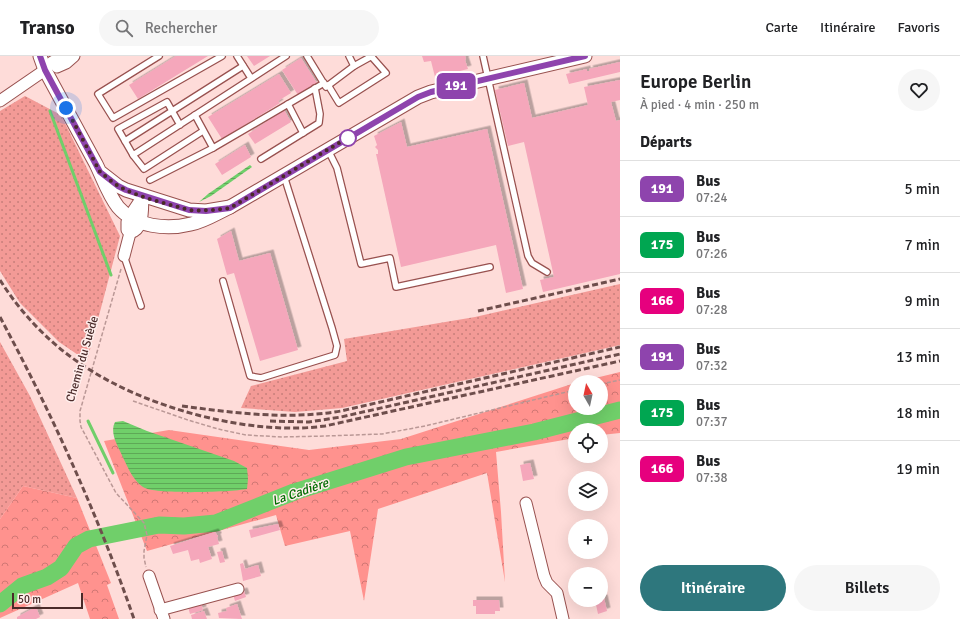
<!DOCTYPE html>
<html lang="fr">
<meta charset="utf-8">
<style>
:root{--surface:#fff;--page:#f6f6f6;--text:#202124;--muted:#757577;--line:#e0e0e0;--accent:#2e777d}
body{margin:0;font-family:Signika,sans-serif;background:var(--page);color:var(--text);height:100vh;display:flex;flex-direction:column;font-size:15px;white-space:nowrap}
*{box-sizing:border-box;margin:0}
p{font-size:13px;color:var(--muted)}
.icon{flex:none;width:22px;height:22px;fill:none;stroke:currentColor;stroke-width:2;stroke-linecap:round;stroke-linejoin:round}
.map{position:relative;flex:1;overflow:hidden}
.details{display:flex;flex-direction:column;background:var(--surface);width:340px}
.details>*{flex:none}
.badge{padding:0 8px;border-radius:6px;font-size:14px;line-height:26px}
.needle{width:26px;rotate:351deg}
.fabs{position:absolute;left:568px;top:319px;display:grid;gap:8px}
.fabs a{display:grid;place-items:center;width:40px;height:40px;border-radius:50%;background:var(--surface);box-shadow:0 4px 16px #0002;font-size:20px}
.scale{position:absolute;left:12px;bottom:10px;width:71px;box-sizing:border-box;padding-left:4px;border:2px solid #4a2a29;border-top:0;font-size:11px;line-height:14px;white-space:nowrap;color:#4a2a29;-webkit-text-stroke:3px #ffeeec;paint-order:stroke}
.you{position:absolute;width:20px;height:20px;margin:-10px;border:3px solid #fff;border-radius:50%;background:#1a73e8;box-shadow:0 0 0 6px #1a73e833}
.map>.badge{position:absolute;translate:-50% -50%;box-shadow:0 0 0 2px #fff}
h2{padding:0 20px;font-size:15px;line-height:36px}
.round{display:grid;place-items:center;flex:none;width:42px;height:42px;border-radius:21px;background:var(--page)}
.summary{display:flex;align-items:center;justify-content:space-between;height:68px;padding:0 20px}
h1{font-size:19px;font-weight:600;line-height:30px}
.primary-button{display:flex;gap:8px;margin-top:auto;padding:8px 20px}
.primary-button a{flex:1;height:46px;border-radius:24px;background:var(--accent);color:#fff;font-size:16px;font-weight:600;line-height:46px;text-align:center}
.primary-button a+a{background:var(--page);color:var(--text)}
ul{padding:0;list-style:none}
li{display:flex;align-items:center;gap:12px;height:56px;padding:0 20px;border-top:1px solid var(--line)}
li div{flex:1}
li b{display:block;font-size:15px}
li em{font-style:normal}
li .badge{min-width:44px;font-weight:700;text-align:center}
header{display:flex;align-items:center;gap:24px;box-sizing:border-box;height:56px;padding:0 20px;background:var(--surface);border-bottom:1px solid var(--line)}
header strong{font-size:19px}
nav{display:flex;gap:22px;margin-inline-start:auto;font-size:14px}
.search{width:280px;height:36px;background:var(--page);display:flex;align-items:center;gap:10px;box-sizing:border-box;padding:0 14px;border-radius:22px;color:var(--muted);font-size:15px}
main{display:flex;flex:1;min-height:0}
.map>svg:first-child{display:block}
.grass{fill:url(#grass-dots)}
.forest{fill:url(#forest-crowns)}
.water{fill:url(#water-rules)}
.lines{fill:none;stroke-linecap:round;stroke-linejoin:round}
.stream{stroke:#70cf6a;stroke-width:3}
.river{stroke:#70cf6a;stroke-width:17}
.building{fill:#f5a7bb;filter:url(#shadow)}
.service-casing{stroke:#98514f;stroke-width:8}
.minor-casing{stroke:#98514f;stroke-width:13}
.tertiary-casing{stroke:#98514f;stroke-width:15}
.path{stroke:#ba9896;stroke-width:1.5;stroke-dasharray:4 2;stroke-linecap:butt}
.service{stroke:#fff;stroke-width:5.5}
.minor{stroke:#fff;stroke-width:11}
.tertiary{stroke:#fff;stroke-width:13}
.rail{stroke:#6e4e4c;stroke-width:3;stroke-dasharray:6 3;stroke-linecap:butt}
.line-casing{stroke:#fff;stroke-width:9}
.line{stroke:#8e44ad;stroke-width:6}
.walk{stroke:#4a2a29;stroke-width:4;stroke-dasharray:0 7.2}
.stop-dot{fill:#fff;stroke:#8e44ad;stroke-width:2}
.labels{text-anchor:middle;stroke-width:3;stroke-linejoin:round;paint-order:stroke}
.street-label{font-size:12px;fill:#4a2a29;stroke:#ffeeec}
.water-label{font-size:13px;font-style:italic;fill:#006c01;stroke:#ffeeec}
</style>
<header>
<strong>Transo</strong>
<div class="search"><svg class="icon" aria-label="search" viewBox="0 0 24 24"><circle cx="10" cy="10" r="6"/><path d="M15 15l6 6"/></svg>Rechercher</div>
<nav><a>Carte</a><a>Itinéraire</a><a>Favoris</a></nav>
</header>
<main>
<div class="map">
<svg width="620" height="563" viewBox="0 0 620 563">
<defs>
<pattern id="grass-dots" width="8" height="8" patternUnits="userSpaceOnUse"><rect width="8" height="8" fill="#f39a96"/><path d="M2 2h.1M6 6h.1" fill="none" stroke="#c77e7a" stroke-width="1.8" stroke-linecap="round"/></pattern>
<pattern id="forest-crowns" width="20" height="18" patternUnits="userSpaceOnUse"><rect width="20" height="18" fill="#ff928e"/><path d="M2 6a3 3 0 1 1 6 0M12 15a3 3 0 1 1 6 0" fill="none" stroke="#d07774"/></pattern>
<pattern id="water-rules" width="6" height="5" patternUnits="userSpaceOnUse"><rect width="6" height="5" fill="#70cf6a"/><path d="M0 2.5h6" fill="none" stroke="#5ea857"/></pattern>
<filter id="shadow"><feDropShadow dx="3.5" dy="-3.5" stdDeviation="0" flood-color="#0004"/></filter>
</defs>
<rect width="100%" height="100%" fill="#fedcd9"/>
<g class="grass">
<path d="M25,40l36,19 59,121 -33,125 -28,-19 -39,-39 -20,-32v-160z"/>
<path d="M620,228v61l-278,63 -47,4 -54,-4 10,-22 96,-25 -3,-22 131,-22z"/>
<path d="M0,286l30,54 47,102 -54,-12 -23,33z"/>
</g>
<g class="forest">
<path d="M620,316v61l-19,2v-5h-26v8l-79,14 5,60 4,70 -18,-109 -109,36 -14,92 -14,-70 -65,15 -9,-31 -129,36 -43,-110 65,-11 140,20 92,-11 174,-56v25h26v-26h-22z"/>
<path d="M23,430l54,12 34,85 -4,2 12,34h-29l-12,-36 -78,35v-99z"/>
</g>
<g class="water">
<path d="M250,109l2,2 -41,29 -12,6 9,-8z"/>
<path d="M123,365l24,10 87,30 13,7 1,11 -1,10c-16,3 -92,6 -104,-2 -11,-7 -17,-24 -23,-36 -4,-8 -10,-20 -5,-29z"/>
</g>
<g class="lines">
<g class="stream">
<path d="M50,55l61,164"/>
<path d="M88,365l25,52"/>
</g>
<path class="river" d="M0,548l22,-18 25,-9 14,-9 15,-22 13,-7 70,-14 25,1 32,-3 78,-31 112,-35 128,-25 86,-22"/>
</g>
<g class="building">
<path d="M176,0h32l-70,43 -9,-14z"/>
<path d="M247,0h23l-16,10z"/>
<path d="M422,0h43l1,3 -1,1 3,9 -33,8 -4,-16 -7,1z"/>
<path d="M301,2l16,25 -19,12 -16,-25z"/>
<path d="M620,6v10l-51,12 -3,-10 21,-5v2h3l-1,-2z"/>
<path d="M279,18l12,19 -13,8 2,2 -58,36 -14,-22z"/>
<path d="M620,24v20l-9,2 5,19 4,-1v154l-77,18 -3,-12 14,-3 -30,-135 -16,4 -13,-56 29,-7 8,35 56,-13 -4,-18z"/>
<path d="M284,54l7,12 -36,22 -7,-10z"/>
<path d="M401,66l6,25 80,-18 36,160 -17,4 -10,-48 -95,22 -25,-113h2v-4l-3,-3 2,-2 -3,-9z"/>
<path d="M245,89l6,12 -29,18 -7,-11z"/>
<path d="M231,175l8,30 31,-8 28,97 -38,11 -26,-88 -7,2 -10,-36z"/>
<path d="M530,407l4,16 -11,2 -3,-16z"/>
<path d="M278,468l2,6 -29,8 -2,-8z"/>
<path d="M215,476l2,3h1v2h-1l2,7 -11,3 4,12 -12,4 -1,-4 -8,2 -3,-11 -15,4 -3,-8z"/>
<path d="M222,495l3,11 -5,1 -3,-11z"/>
<path d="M243,507l2,6 13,-4 3,11 -18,5 -3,-17z"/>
<path d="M244,535l2,6 -11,4 -2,-7z"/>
<path d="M601,542h3l3,13 -9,3 -3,-14h6z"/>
<path d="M473,544h26l1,11h-5v3h-19v-8h-3z"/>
<path d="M201,547l2,7 -13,4 -2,-7z"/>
<path d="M237,548l5,15 -23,-1 -1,-5 9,-2 -1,-3z"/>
<path d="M36,551l4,10 -4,2h-19v-2z"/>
<path d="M204,555l3,8h-15l-1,-4z"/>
</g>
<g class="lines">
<defs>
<g id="service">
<path d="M159,0l-61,38 15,24 109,-62"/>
<path d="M237,0l14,22"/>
<path d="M307,0l19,31 28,-21 18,-10"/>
<path d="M349,0l5,10"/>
<path d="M483,0l45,200 4,7 15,9"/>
<path d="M328,29l11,18 47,-30 -15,-17"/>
<path d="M288,48l15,29"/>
<path d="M180,69l-13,-23 -49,27 15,26 153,-99"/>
<path d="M125,85l118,-75"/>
<path d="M213,92l111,-65"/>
<path d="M328,94l9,18 24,96 29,-6 6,29 94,-20"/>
<path d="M133,99l11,14 59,-38"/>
<path d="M261,103l58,-36 1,-9 -5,-26"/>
<path d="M150,124l63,-32 -18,-33"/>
<path d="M124,200l17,50"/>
<path d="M223,225l27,95 11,2 74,-23 2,-9 -5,-18 -48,-152"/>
</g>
<g id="minor">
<path d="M57,11l9,-4 8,-7"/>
<path d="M0,45l45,-31 7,-8 11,-6"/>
<path d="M143,140c-1,13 2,33 -13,37l-3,-3v-8l2,-5z"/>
<path d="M124,200l6,-23"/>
<path d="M526,447l18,73 3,7 10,10 6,26"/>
<path d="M149,520l15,43"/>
<path d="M160,554l78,-21"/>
</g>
<g id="tertiary">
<path d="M40,0l5,14c17,31 34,63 51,94 7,14 12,30 22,43 17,20 49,23 73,17 14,-3 26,-11 39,-17l-24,4 -17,-1 -63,-20 -8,-4 -18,-14"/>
<path d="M230,151l188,-110 13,-5 154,-36"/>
</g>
</defs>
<use href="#service" class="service-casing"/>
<use href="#minor" class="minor-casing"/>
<use href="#tertiary" class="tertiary-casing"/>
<g class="path">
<path d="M121,213l-41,142v10l1,6 35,66 28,30 3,12 -3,16v7l2,9"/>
<path d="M601,328l19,-4"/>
<path d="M133,345l55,19 30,9 28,6 36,2 44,-1 56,-2 43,-8 150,-36"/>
</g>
<use href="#service" class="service"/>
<use href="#minor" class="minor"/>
<use href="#tertiary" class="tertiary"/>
<g class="rail">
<path d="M0,224c22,35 52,66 87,88 63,41 164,68 238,58l295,-65"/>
<path d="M478,255l142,-32"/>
<path d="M0,261c52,97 98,198 134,302"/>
<path d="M182,350c52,7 106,14 159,5l279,-64"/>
<path d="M270,365l39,1 32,-5 279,-63"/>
</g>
</g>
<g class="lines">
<defs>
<path id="line" d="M40,0l5,14 55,102 18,14 8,4 63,20 17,1 24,-3 188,-111 13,-5 154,-36"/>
</defs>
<use href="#line" class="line-casing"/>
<use href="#line" class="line"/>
<path class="walk" d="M66,52l34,64c8,6 16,14 26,18 19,9 42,14 63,20 14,1 27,0 41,-2l124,-74 -6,4"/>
</g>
<circle class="stop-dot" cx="348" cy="82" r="8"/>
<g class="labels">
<g class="street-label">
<text transform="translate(82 303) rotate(-74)" y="4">Chemin du Suède</text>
</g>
<g class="water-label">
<text transform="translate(300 435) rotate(-19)" y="5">La Cadière</text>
</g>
</g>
</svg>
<div class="fabs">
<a><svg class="needle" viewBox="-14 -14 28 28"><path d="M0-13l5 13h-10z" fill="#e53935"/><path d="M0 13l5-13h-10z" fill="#757577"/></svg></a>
<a><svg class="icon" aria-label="locate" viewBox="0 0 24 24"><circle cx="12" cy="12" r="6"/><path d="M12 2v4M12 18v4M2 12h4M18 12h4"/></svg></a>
<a><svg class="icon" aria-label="layers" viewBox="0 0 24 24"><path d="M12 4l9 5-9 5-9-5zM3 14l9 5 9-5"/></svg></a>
<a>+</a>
<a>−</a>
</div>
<div class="scale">50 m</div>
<div class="you" style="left:66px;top:52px"></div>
<b class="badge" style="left:456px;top:30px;background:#8e44ad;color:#fff">191</b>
</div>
<section class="details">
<div class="summary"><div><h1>Europe Berlin</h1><p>À pied · 4 min · 250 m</p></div><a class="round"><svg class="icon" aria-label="heart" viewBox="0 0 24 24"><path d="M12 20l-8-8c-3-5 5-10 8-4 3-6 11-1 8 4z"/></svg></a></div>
<h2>Départs</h2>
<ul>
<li><span class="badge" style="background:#8e44ad;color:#fff">191</span><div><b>Bus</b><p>07:24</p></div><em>5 min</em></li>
<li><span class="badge" style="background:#00a651;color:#fff">175</span><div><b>Bus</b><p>07:26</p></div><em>7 min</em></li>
<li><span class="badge" style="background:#e6007e;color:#fff">166</span><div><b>Bus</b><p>07:28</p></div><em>9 min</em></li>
<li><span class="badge" style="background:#8e44ad;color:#fff">191</span><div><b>Bus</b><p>07:32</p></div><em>13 min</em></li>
<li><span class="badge" style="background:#00a651;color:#fff">175</span><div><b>Bus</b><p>07:37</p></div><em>18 min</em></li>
<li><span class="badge" style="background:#e6007e;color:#fff">166</span><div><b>Bus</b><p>07:38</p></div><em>19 min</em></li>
</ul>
<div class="primary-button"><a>Itinéraire</a><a>Billets</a></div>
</section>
</main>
